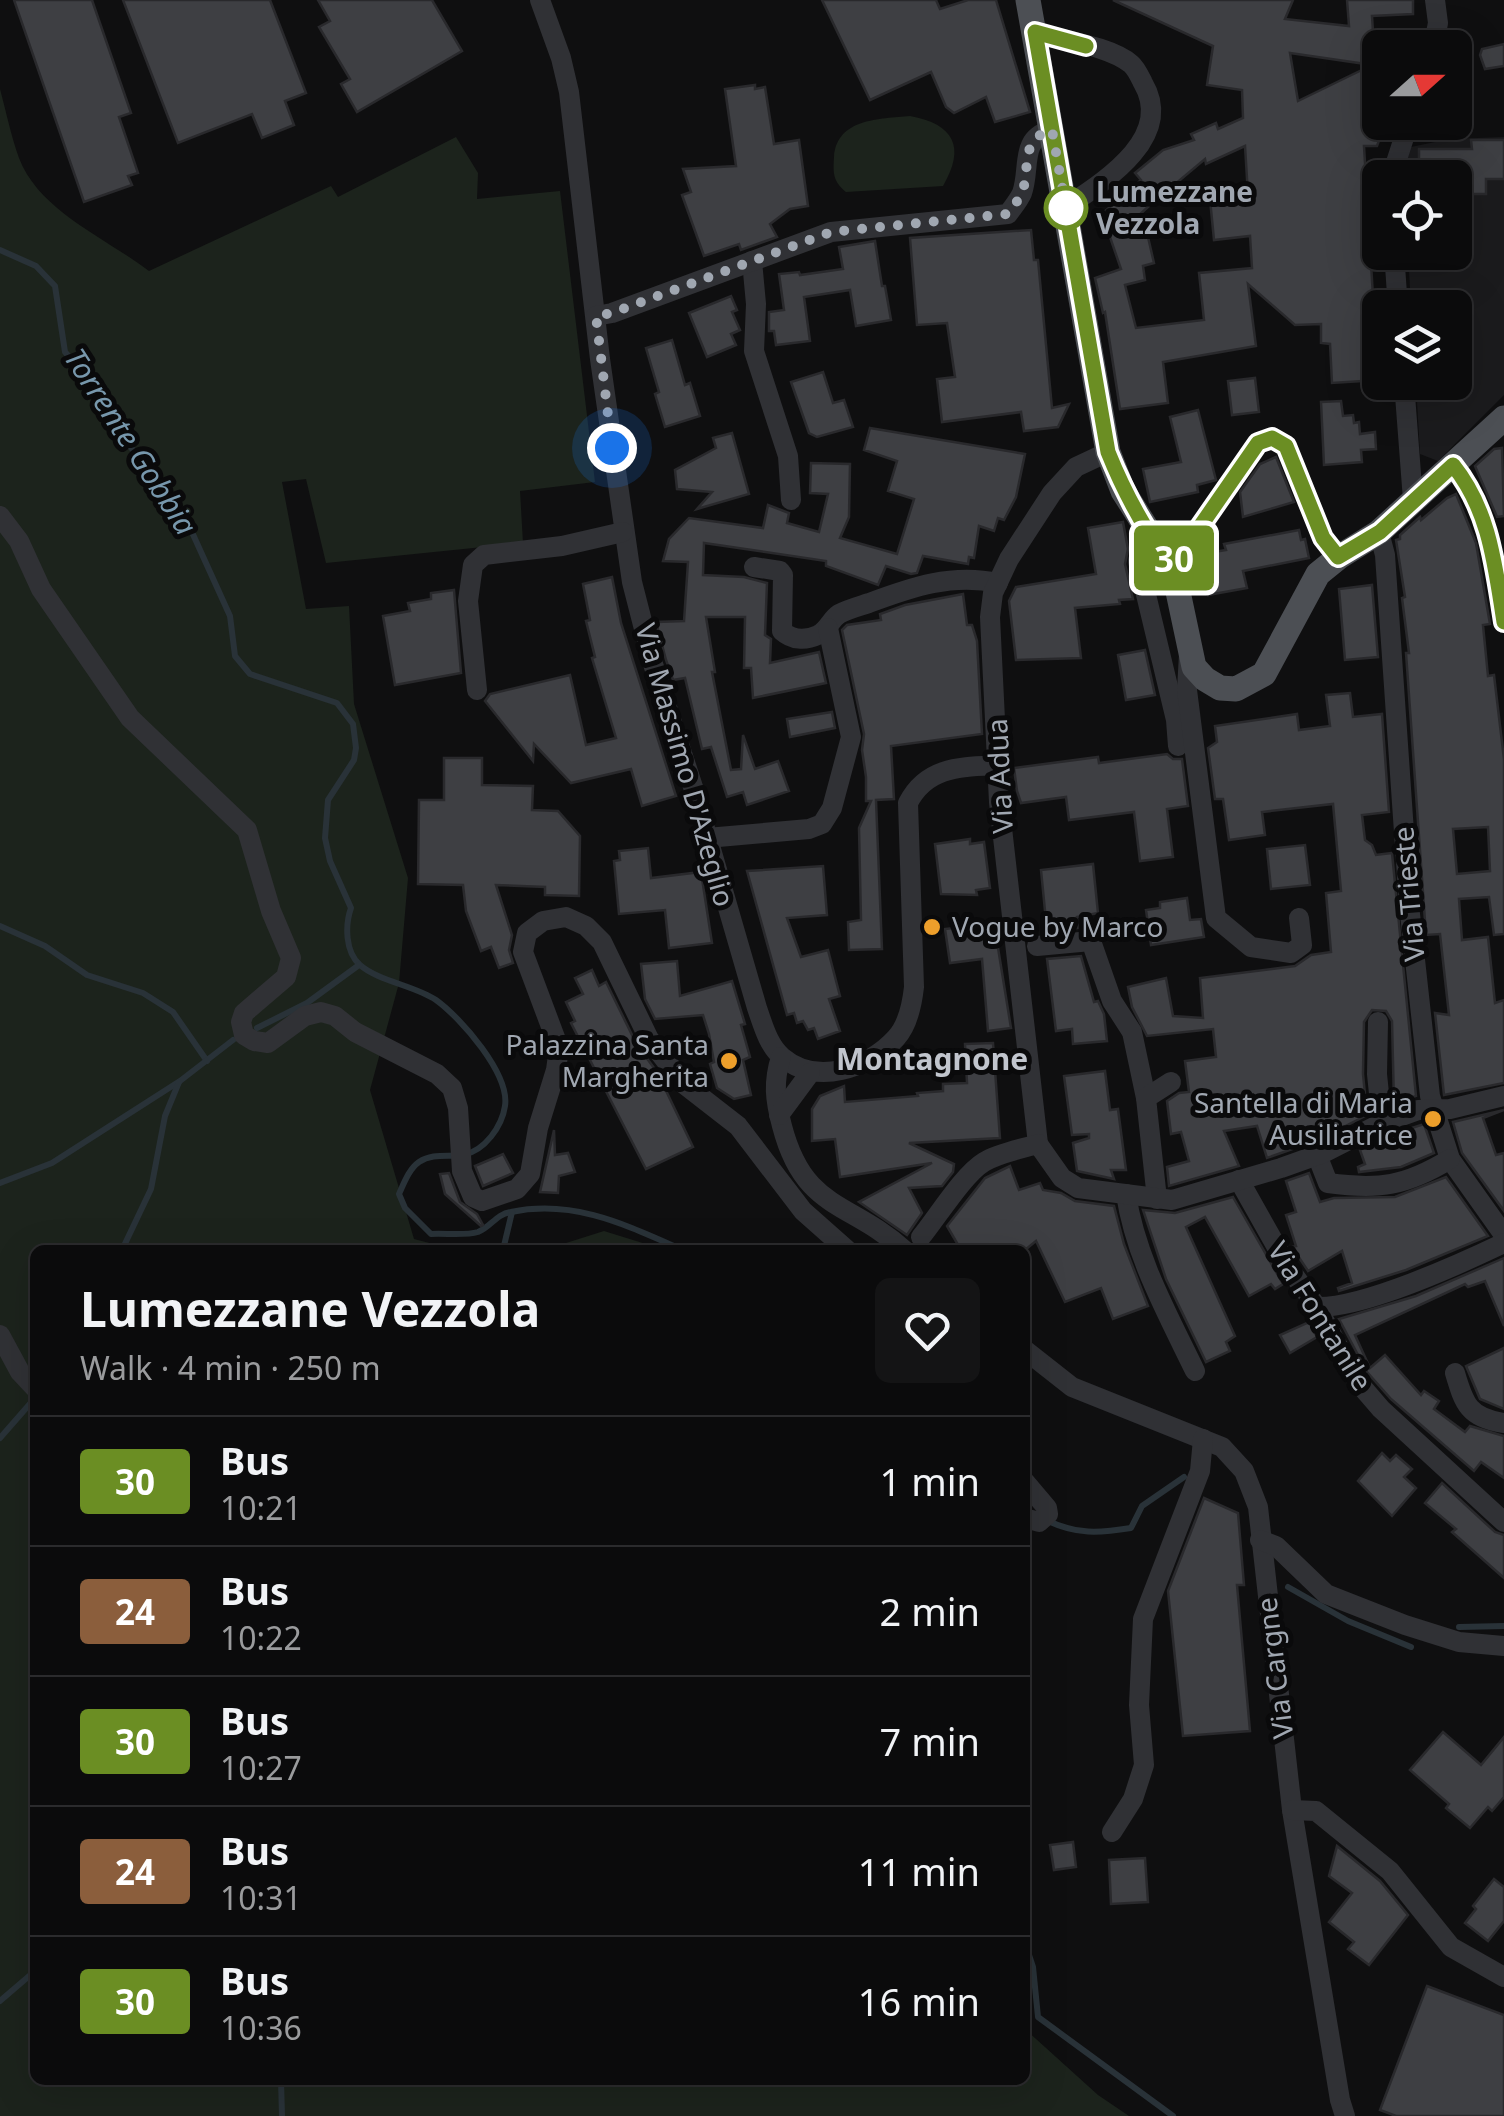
<!DOCTYPE html>
<meta charset="utf-8">
<style>
:root{--surface:#0b0b0c;--page:#141415;--text:#f1f3f6;--muted:#9a9b9d;--line:#2b2b2d}
body{margin:0;font-family:"Noto Sans",sans-serif;background:var(--page);color:var(--text);height:100vh;display:flex;flex-direction:column;font-size:38px;white-space:nowrap}
*{box-sizing:border-box;margin:0}
p{font-size:32px;color:var(--muted)}
.icon{flex:none;width:55px;height:55px;fill:none;stroke:currentColor;stroke-width:2;stroke-linecap:round;stroke-linejoin:round}
.map{position:relative;flex:1;overflow:hidden}
.drawer{position:absolute;left:30px;top:1245px;width:1000px;height:840px;display:flex;flex-direction:column;background:var(--surface);border-radius:15px;box-shadow:0 10px 40px #0002,0 0 0 2px var(--line)}
.drawer>*{flex:none}
.badge{padding:0 20px;border-radius:8px;font-size:35px;line-height:65px}
.needle{width:65px;rotate:69deg}
.fabs{position:absolute;left:1362px;top:30px;display:grid;gap:20px}
.fabs a{display:grid;place-items:center;width:110px;height:110px;border-radius:15px;background:var(--surface);box-shadow:0 10px 40px #0002,0 0 0 2px var(--line);font-size:50px}
.you{position:absolute;width:50px;height:50px;margin:-25px;border:8px solid #fff;border-radius:50%;background:#1a73e8;box-shadow:0 0 0 15px #1a73e833}
.map>.badge{position:absolute;translate:-50% -50%;box-shadow:0 0 0 5px #fff}
.round{display:grid;place-items:center;flex:none;width:105px;height:105px;border-radius:15px;background:var(--page)}
.summary{display:flex;align-items:center;justify-content:space-between;height:170px;padding:0 50px}
h1{font-size:48px;font-weight:700;line-height:75px}
ul{padding:0;list-style:none}
li{display:flex;align-items:center;gap:30px;height:130px;padding:0 50px;border-top:2px solid var(--line)}
li div{flex:1}
li b{display:block;font-size:38px}
li em{font-style:normal}
li .badge{min-width:110px;font-weight:700;text-align:center}
.map>svg:first-child{display:block}
.built{fill:#1b1b1d}
.green{fill:#1c231c}
.lines{fill:none;stroke-linecap:round;stroke-linejoin:round}
.stream{stroke:#293238;stroke-width:6}
.building{fill:#3e3f43;stroke:#29292c;stroke-width:2.5;fill-rule:evenodd}
.minor{stroke:#303135;stroke-width:20}
.major{stroke:#4c4f54;stroke-width:25}
.line-casing{stroke:#fff;stroke-width:22}
.line{stroke:#6b8e23;stroke-width:15}
.walk{stroke:#a0a7b1;stroke-width:10;stroke-dasharray:0 18}
.stop-dot{fill:#fff;stroke:#6b8e23;stroke-width:5}
.poi-dot{fill:#ed9f2b;stroke:#0a0a0b;stroke-width:4}
.labels{text-anchor:middle;stroke-width:10;stroke-linejoin:round;paint-order:stroke}
.stop-label{font-size:28px;font-weight:bold;fill:#a0a7b1;stroke:#0a0a0b;text-anchor:start}
.street-label{font-size:28px;fill:#a0a7b1;stroke:#0a0a0b}
.poi-label{font-size:28px;fill:#a0a7b1;stroke:#0a0a0b;text-anchor:end}
.water-label{font-size:30px;font-style:italic;fill:#7797ac;stroke:#0a0a0b}
.neighbourhood-label{font-size:30px;font-weight:bold;fill:#c1c5cd;stroke:#0a0a0b}
</style>
<div class="map">
<svg width="1504" height="2116" viewBox="0 0 1504 2116">
<rect width="100%" height="100%" fill="#0f0f10"/>
<path class="built" d="M1504,137v258l-66,66 -18,-7 -4,-71 39,-1v-74l-44,-1 -3,-54 47,-1v-74h-49v-30l44,-9z"/>
<g class="green">
<path d="M0,89c6,22 11,47 19,69 20,53 87,80 130,113l182,-85 7,11 118,-60 22,36 -1,26 83,-8 35,291 -75,9 3,52 -197,20 -20,-84 -24,3 24,127 43,-3 5,98 54,174 -9,105 -29,107 44,149 42,11h-421v830h990v-51l73,66 31,21h-1129z"/>
<path d="M910,116c44,8 56,31 33,70l-97,6c-13,-11 -13,-18 -12,-35 3,-39 46,-38 76,-41z"/>
<path d="M604,1231l61,19h-121z"/>
</g>
<g class="lines">
<g class="stream">
<path d="M0,250l36,16 19,20 10,66 44,49 18,41 64,88 39,86 5,40 15,18 87,29 16,21 3,24 -2,12 -26,40 -3,38 5,23 21,47c-6,17 -6,44 9,57 18,16 56,21 76,35 25,18 74,74 69,106 -3,20 -20,45 -42,49 -16,2 -30,-2 -44,7 -10,7 -15,21 -20,32l6,14 26,26c14,-1 34,2 47,-2 13,-5 18,-18 33,-20 63,-13 115,13 172,38"/>
<path d="M0,926l45,20 42,29 56,18 30,19 34,49"/>
<path d="M257,1028l50,-25 52,-38"/>
<path d="M0,1183l52,-20 128,-82 53,-41"/>
<path d="M122,1250l29,-61 14,-73 14,-34"/>
<path d="M503,1250l9,-38"/>
<path d="M0,1438l35,-40"/>
<path d="M1046,1520c30,15 54,13 85,8l11,-22 42,-29"/>
<path d="M1288,1587l60,34 63,26"/>
<path d="M1459,1627l45,-1"/>
<path d="M1025,1943l8,24 5,50 135,99"/>
<path d="M0,2001l35,-30"/>
<path d="M281,2080l1,36"/>
</g>
</g>
<g class="building">
<path d="M14,0h78l39,113 -12,4 19,56 -10,3 4,9 -48,17z"/>
<path d="M123,0h147l36,93 -21,8 9,24 -32,13 -10,-24 -74,29z"/>
<path d="M318,0h114l30,51 -105,61 -16,-28 9,-5 -31,-52 11,-6z"/>
<path d="M822,0h114l4,9 28,-9h28l34,112 -35,10 -9,-25 -32,16 -8,-6 -15,-35 -61,28z"/>
<path d="M1113,0h180l-8,19 64,7 -2,-26h66v14l-41,2 3,48 5,-3v61h6l-9,24h-13l14,234 -46,3 -2,-39 -9,-1v-19l-26,1 -47,-41 8,62 -93,16 5,41 -48,6 -15,-97 -2,1 -8,-35 26,-9 -19,-55 39,-34 -6,-7 28,-23 31,-10 -3,-6 25,-11 2,6 25,-11 -1,-28 -35,-5 6,-39zM1290,53l82,12 -74,36zM1245,146l3,49 -38,4 4,41 36,-4 2,32 -53,5 5,47 -68,8 -11,-43 20,-5 -2,-14 11,-3 -6,-26 -21,-6 13,-11 -3,-3 12,-11 56,-47 1,5z"/>
<path d="M1504,44v22l-19,3 -5,-14 2,-6z"/>
<path d="M755,85v4l10,-2 9,57 25,-4 9,66 -18,3 -20,15 7,13 -36,13 -2,-6 -35,12 -22,-61 9,-3 -8,-23 53,-3 -11,-77z"/>
<path d="M1471,140h33v39h-18v15h-31v-16h-36v-29h53z"/>
<path d="M1031,230l3,30h4l14,148 17,-4 -11,23 -34,4 -3,-19 -79,10 -5,-43 18,-2 -8,-54 -30,2 -7,-87z"/>
<path d="M875,241l7,45h3l6,34 -35,6 -6,-36 -46,7 6,44 -34,4 -2,-14h-5v-19l15,-2 -5,-36 20,-2 1,3 43,-6 -4,-22z"/>
<path d="M731,296l6,14 -5,2 8,18 -9,4 5,11 -29,12 -18,-44z"/>
<path d="M672,340l13,45 5,-2 10,33 -35,11 -10,-33 4,-2 -13,-44z"/>
<path d="M823,372l10,31 11,-3 9,27 -36,10 -8,-4 -18,-51z"/>
<path d="M1255,378l4,34 -27,3 -4,-34z"/>
<path d="M1341,401l2,15 10,-1 1,8 5,-1 1,12 15,-2 1,17 -15,1 1,12 -38,3 -3,-63z"/>
<path d="M1198,410l18,70 -19,5 1,7 -48,10 -7,-33 38,-7 -11,-45z"/>
<path d="M870,428l155,26 -9,43 -12,23 -6,-2 -4,13 -15,-5 -5,32 -5,-1 -1,7 -45,-8 -6,17 -6,1 -25,-8 -8,19 -52,-19v-5l-122,-18 -1,32 41,2 23,6 -2,52 6,4 -1,24 49,-11 7,31 -73,15 -2,-30h-7l1,-51h-39l9,55h-3l19,98 10,-1 2,-34 12,34 23,-8 11,30 -42,14 -4,-13 -16,5 -16,-50 -9,2 -17,-71 -12,2 -7,-20 -10,-38 28,-1 4,-59 -25,-1 6,-22 20,-21 74,10 5,-23 21,8 -2,10 32,9 9,-38 -18,-1 1,-30 39,1 -1,53 -9,21 57,16 17,-55 -26,-8 9,-30 -33,-11z"/>
<path d="M732,433l17,61 -52,15 15,-17 -35,-3 -2,-19 41,-22 -3,-10z"/>
<path d="M1502,448l2,68 -7,1 -22,-51 19,-17z"/>
<path d="M1276,457l18,45 -51,15 -3,-25 20,-28z"/>
<path d="M1456,494l20,49 14,81 -7,1 5,51 6,-1 10,84v175l-10,1 -5,-38 -30,2 3,41 26,-3 7,66 9,-3v83l-60,12 -9,-82 14,2 -9,-81 -14,1 -20,-282h3l-7,-55 3,-1 -9,-57 4,-1v-4l20,-18 1,3 26,-22zM1488,827l2,44 -33,3 -4,-45z"/>
<path d="M1123,522l5,27 -3,15 8,35 -14,1 1,4 -45,4 6,50 -65,2 -7,-59 7,-14 80,-13 -8,-46z"/>
<path d="M1299,530l2,10 4,-1 4,19 -66,13 4,17 -39,7 -7,-41 25,-4 -2,-6z"/>
<path d="M612,577l9,46 55,173 -34,10 -11,-37 -60,14 -37,-39 -1,17 -48,-60 5,-7 80,-19 16,70 30,-7 -24,-80 3,-1 -9,-36 4,-1 -7,-36z"/>
<path d="M1372,585l6,72 -33,3 -6,-71z"/>
<path d="M454,590l7,83 -66,12 -12,-69 27,-5 -2,-8 23,-4v-6z"/>
<path d="M963,594l4,31h5l5,16 5,93 -91,12 3,53 -18,1 6,149 -33,1 -1,-28 13,-2 -2,-92 12,-27h-5v-24l-4,-27 2,-16 -22,-104 5,-5 34,-5 -1,-6 25,-9z"/>
<path d="M1145,650l10,45 -29,5 -8,-45z"/>
<path d="M1350,693l3,24 29,-3 7,98 -27,3 3,25 7,5 4,10 16,-2 24,243 -22,8 -2,-83 -6,-10 -14,-1 -8,12 -1,52 4,41 -49,25 -51,18 -10,-32 -33,5 15,35 -70,20 -2,-19 22,-6 -8,-29 -10,2 -4,-33 12,-8 10,-1 -4,-31 31,-4 -3,-28 -66,7 -15,-29 -4,-20 38,-9 7,38 30,2 -3,-40 95,-12 16,-11 20,-3 -5,-59 15,-2 -8,-87 -71,8 3,23 -36,5 -6,-41h-8l-7,-51 9,-6 -2,-16 82,-12 2,16 31,-4 -4,-31z"/>
<path d="M832,712l3,16 -45,9 -3,-18z"/>
<path d="M1167,754l6,5h9l6,47 -21,3 6,48 -33,4 -6,-49 -65,8 -3,-23 -45,6 -4,-12 -3,-23 84,-11 1,6z"/>
<path d="M444,758h38v27l51,1 -1,24 26,1 22,25 -1,60 -34,-1v-8l-49,-2 16,50 -3,15 4,13 -14,5 -8,-21 -10,4 -15,-40 -3,-26 -45,-1 1,-84h25z"/>
<path d="M970,839v5l14,-2 6,46 -14,2 1,5 -36,-1 -6,-50z"/>
<path d="M1305,845l5,40 -39,4 -4,-40z"/>
<path d="M648,848l3,30 50,-6 11,71 -43,5 -4,-38 -46,4 -5,-53 6,-1 -1,-9z"/>
<path d="M1093,864l5,49 -21,4 1,11 -34,4 -1,-11h3l-5,-51z"/>
<path d="M823,866l4,49 -40,3 14,39 27,-7 12,46 -11,3 11,32 -22,8 -4,-11 -6,2 -5,-9 -6,2 -3,-10 -7,2 -40,-144z"/>
<path d="M1187,898l3,22 11,-1 3,18 -53,8 -5,-35 14,-2v-6z"/>
<path d="M994,923l17,105 -23,3 -6,-72 -32,4 -5,-34z"/>
<path d="M1081,956l13,46 4,-1 6,13 3,27 -34,3 -1,-15 -16,2 -9,-72z"/>
<path d="M677,961l3,35 52,-15 13,43 -4,1 9,32 -7,3 8,35 -17,4 -17,-11 -7,-24 4,-2 -5,-28 -6,-19 -48,4 -10,-20 -4,-35z"/>
<path d="M592,970l7,16 7,-4 31,63 20,27 36,75 -47,22 -75,-146 4,-2 -9,-19 17,-8 -8,-16z"/>
<path d="M993,1043l7,95 -91,5 45,21 -1,8 -11,14 -33,2 13,25 -15,22 -48,-33 73,-39 -92,14 -5,-38 -23,2v-32l8,-13 24,-10 1,16 73,-6 -1,-3 26,-2v-7l24,-1 -2,-39z"/>
<path d="M1105,1071l5,39 8,-1 8,61h-15l3,9 -37,-8 -4,-28 16,-5v-4l-17,1 -8,-59z"/>
<path d="M1504,1110l-21,8 13,37 8,-2v58l-42,-58 -9,-31z"/>
<path d="M1424,1124l10,29 -33,14 -42,5 -1,-5 7,-3 -5,-14 27,-14z"/>
<path d="M554,1130l1,25 13,-2 7,19 -16,4 -1,17 -18,-1z"/>
<path d="M503,1154l10,19 -30,13 -8,-20z"/>
<path d="M1010,1166l9,24 21,-7 3,7 18,3 14,8 39,5 10,38 24,62 -35,13 -12,-31 -36,14 -29,-61 -11,9h-64l-14,-24 38,-48z"/>
<path d="M449,1173l11,29 17,12 6,11 -2,1 -36,-32 -5,-20z"/>
<path d="M1309,1173l11,29 14,-4 61,-1 51,-20 42,59 -82,34 -67,21 -1,-3 14,-5 -10,-32 -34,20 -16,-24 4,-1 -10,-31 10,-3 -10,-31z"/>
<path d="M1233,1197l50,87 -8,5 -4,-5 -22,12 -44,-79 -19,10 49,109 -9,6 4,9 -24,11 -40,-83 -23,-69 32,3z"/>
<path d="M1504,1258v68l-19,-45 -17,6 -3,-3 -110,51 15,33 15,-13 36,40 3,-4 15,10 -5,8 31,23 5,-6 34,10v42l-23,-16 -7,9 -83,-72 -24,-27 -28,-53 77,-23z"/>
<path d="M1309,1322l8,15 -27,16 -10,-18z"/>
<path d="M1504,1348v61l-24,-10 -14,-33z"/>
<path d="M1382,1453l8,8 6,-6 16,14 -8,8 12,11 -24,28 -34,-35z"/>
<path d="M1442,1483l53,49 9,3v43l-52,-46 4,-3 -31,-26z"/>
<path d="M1204,1498l34,15 6,72h-7l13,146 -67,5 -15,-145z"/>
<path d="M1443,1732l38,33 23,-28v60l-12,14 -4,-4 -18,21 -24,-20 3,-4 -39,-34z"/>
<path d="M1073,1842l3,25 -22,3 -4,-25z"/>
<path d="M1337,1846l43,35 28,34 -39,50 -21,-16 6,-7 -25,-20 23,-29 -23,-17z"/>
<path d="M1145,1858l3,44 -37,2 -2,-44z"/>
<path d="M1494,1879l10,8v34l-16,20 -23,-18 11,-14 -3,-3z"/>
<path d="M1427,1986l77,29v101h-108l-16,-6z"/>
</g>
<g class="lines">
<g class="minor">
<path d="M540,0l21,58 8,34 31,267 32,223 21,82 40,123 64,221c6,17 11,37 25,49 34,29 86,12 114,-19 12,-13 16,-33 18,-51l-6,-184c19,-37 53,-36 91,-38"/>
<path d="M1035,32c26,8 75,14 96,32 5,4 9,13 12,19 32,54 -38,98 -77,124"/>
<path d="M1433,48l5,-25 -3,-23"/>
<path d="M1391,178l18,-56"/>
<path d="M1394,252l4,56"/>
<path d="M752,261l4,43 -2,47 34,105 3,44"/>
<path d="M596,316l16,-3 219,-81 177,-18c5,-7 11,-14 14,-21 9,-26 -3,-54 29,-63"/>
<path d="M1404,382l9,118"/>
<path d="M1453,465c37,46 42,101 51,157"/>
<path d="M0,516l19,25 22,48 89,129 117,112 24,81 20,47 -5,19 -42,36 -3,9 3,13 10,6 14,2 37,-27 16,-4 14,4 20,16 82,42 15,14 6,20 4,63 11,26 9,4 35,-12 13,-15 8,-46 18,-58 3,-22 -36,-96 4,-19 16,-12 23,-4 20,9 16,16 47,97 35,45 54,42 65,85 44,39"/>
<path d="M1379,532l6,23 24,350 21,191 20,63 54,76"/>
<path d="M1148,534l-10,27 38,159 2,26"/>
<path d="M1168,562l13,-8 77,-111 14,-5 14,8 37,92 16,19"/>
<path d="M754,567l26,4 3,4 -1,56c10,9 23,10 36,4 10,-5 13,-16 21,-21 9,-5 21,-8 30,-11 43,-16 83,-30 129,-20"/>
<path d="M1189,654l-2,36 29,228 35,29 40,6 11,-8 -3,-27"/>
<path d="M477,690l-9,-89 5,-36 11,-10 78,-9 61,-14"/>
<path d="M707,838l102,-9 13,-5 10,-16 19,-71 -23,-109"/>
<path d="M1037,946l54,-5 21,60 20,31 14,66"/>
<path d="M1378,1022l-1,52 5,49"/>
<path d="M781,1057c-8,25 -6,43 1,69 22,85 68,75 122,124"/>
<path d="M779,1115l31,-42"/>
<path d="M1038,1144l-39,-342 -9,-185 3,-24 16,-34 43,-66 24,-26 32,-15"/>
<path d="M1317,1155l11,28c51,7 78,3 122,-24"/>
<path d="M1239,1180l49,87 29,40 39,73 25,29 123,113"/>
<path d="M1126,1194c9,62 42,121 69,177"/>
<path d="M1157,1199l-11,-101 25,-16"/>
<path d="M921,1237c17,-21 43,-63 63,-75 15,-9 37,-13 54,-18l24,34 16,10 94,12 109,-32 42,-15 59,-30 36,-13 32,-1 54,-13"/>
<path d="M1317,1307c46,1 143,-43 187,-64"/>
<path d="M0,1335l20,37 15,16"/>
<path d="M1025,1350l47,37 150,60 22,24 14,36 34,303 48,290 5,16"/>
<path d="M1455,1373c9,31 14,45 49,50"/>
<path d="M1025,1482l22,26 1,6 -9,8 -14,-4"/>
<path d="M1260,1540l16,6 50,48 79,31 54,17 45,4"/>
<path d="M1292,1810l24,1 74,60 61,76 53,30"/>
<path d="M1112,1832l21,-33 11,-34 -5,-60 4,-86 57,-148 3,-32"/>
</g>
<path class="major" d="M1028,0l80,452 15,39 45,71 9,25 17,80 11,12 15,9 16,1 28,-15 54,-100 21,-17 40,-25 125,-114"/>
</g>
<g class="lines">
<defs>
<path id="line" d="M1086,46l-51,-14 73,420c16,40 35,75 60,110l13,-8 77,-111 14,-5 14,8 37,92 15,19 42,-25 73,-67c37,46 42,101 51,157"/>
</defs>
<use href="#line" class="line-casing"/>
<use href="#line" class="line"/>
<path class="walk" d="M612,448l-16,-132 16,-3 219,-81 177,-18c4,-7 11,-14 14,-21 9,-26 -3,-54 30,-63l14,78"/>
</g>
<circle class="stop-dot" cx="1066" cy="208" r="20"/>
<g class="poi-dot">
<circle cx="932" cy="927" r="10"/>
<circle cx="729" cy="1061" r="10"/>
<circle cx="1433" cy="1119" r="10"/>
</g>
<g class="labels">
<g class="stop-label">
<text x="1096" y="202">Lumezzane<tspan x="1096" dy="32">Vezzola</tspan></text>
</g>
<g class="street-label">
<text transform="translate(685 765) rotate(74)" y="10">Via Massimo D'Azeglio</text>
<text transform="translate(1000 776) rotate(-93)" y="10">Via Adua</text>
<text transform="translate(1409 894) rotate(-95)" y="10">Via Trieste</text>
<text transform="translate(1320 1316) rotate(58)" y="10">Via Fontanile</text>
<text transform="translate(1275 1668) rotate(-97)" y="10">Via Cargne</text>
</g>
<g class="poi-label">
<text x="952" y="937" text-anchor="start">Vogue by Marco</text>
<text x="709" y="1055">Palazzina Santa<tspan x="709" dy="32">Margherita</tspan></text>
<text x="1413" y="1113">Santella di Maria<tspan x="1413" dy="32">Ausiliatrice</tspan></text>
</g>
<g class="water-label">
<text transform="translate(130 442) rotate(57)" y="10">Torrente Gobbia</text>
</g>
<g class="neighbourhood-label">
<text x="932" y="1070">Montagnone</text>
</g>
</g>
</svg>
<div class="fabs">
<a><svg class="needle" viewBox="-14 -14 28 28"><path d="M0-13l5 13h-10z" fill="#e53935"/><path d="M0 13l5-13h-10z" fill="#9a9b9d"/></svg></a>
<a><svg class="icon" aria-label="locate" viewBox="0 0 24 24"><circle cx="12" cy="12" r="6"/><path d="M12 2v4M12 18v4M2 12h4M18 12h4"/></svg></a>
<a><svg class="icon" aria-label="layers" viewBox="0 0 24 24"><path d="M12 4l9 5-9 5-9-5zM3 14l9 5 9-5"/></svg></a>
</div>
<div class="you" style="left:612px;top:448px"></div>
<b class="badge" style="left:1174px;top:558px;background:#6b8e23;color:#fff">30</b>
<section class="drawer">
<div class="summary"><div><h1>Lumezzane Vezzola</h1><p>Walk · 4 min · 250 m</p></div><a class="round"><svg class="icon" aria-label="heart" viewBox="0 0 24 24"><path d="M12 20l-8-8c-3-5 5-10 8-4 3-6 11-1 8 4z"/></svg></a></div>
<ul>
<li><span class="badge" style="background:#6b8e23;color:#fff">30</span><div><b>Bus</b><p>10:21</p></div><em>1 min</em></li>
<li><span class="badge" style="background:#8b5e3c;color:#fff">24</span><div><b>Bus</b><p>10:22</p></div><em>2 min</em></li>
<li><span class="badge" style="background:#6b8e23;color:#fff">30</span><div><b>Bus</b><p>10:27</p></div><em>7 min</em></li>
<li><span class="badge" style="background:#8b5e3c;color:#fff">24</span><div><b>Bus</b><p>10:31</p></div><em>11 min</em></li>
<li><span class="badge" style="background:#6b8e23;color:#fff">30</span><div><b>Bus</b><p>10:36</p></div><em>16 min</em></li>
</ul>
</section>
</div>
